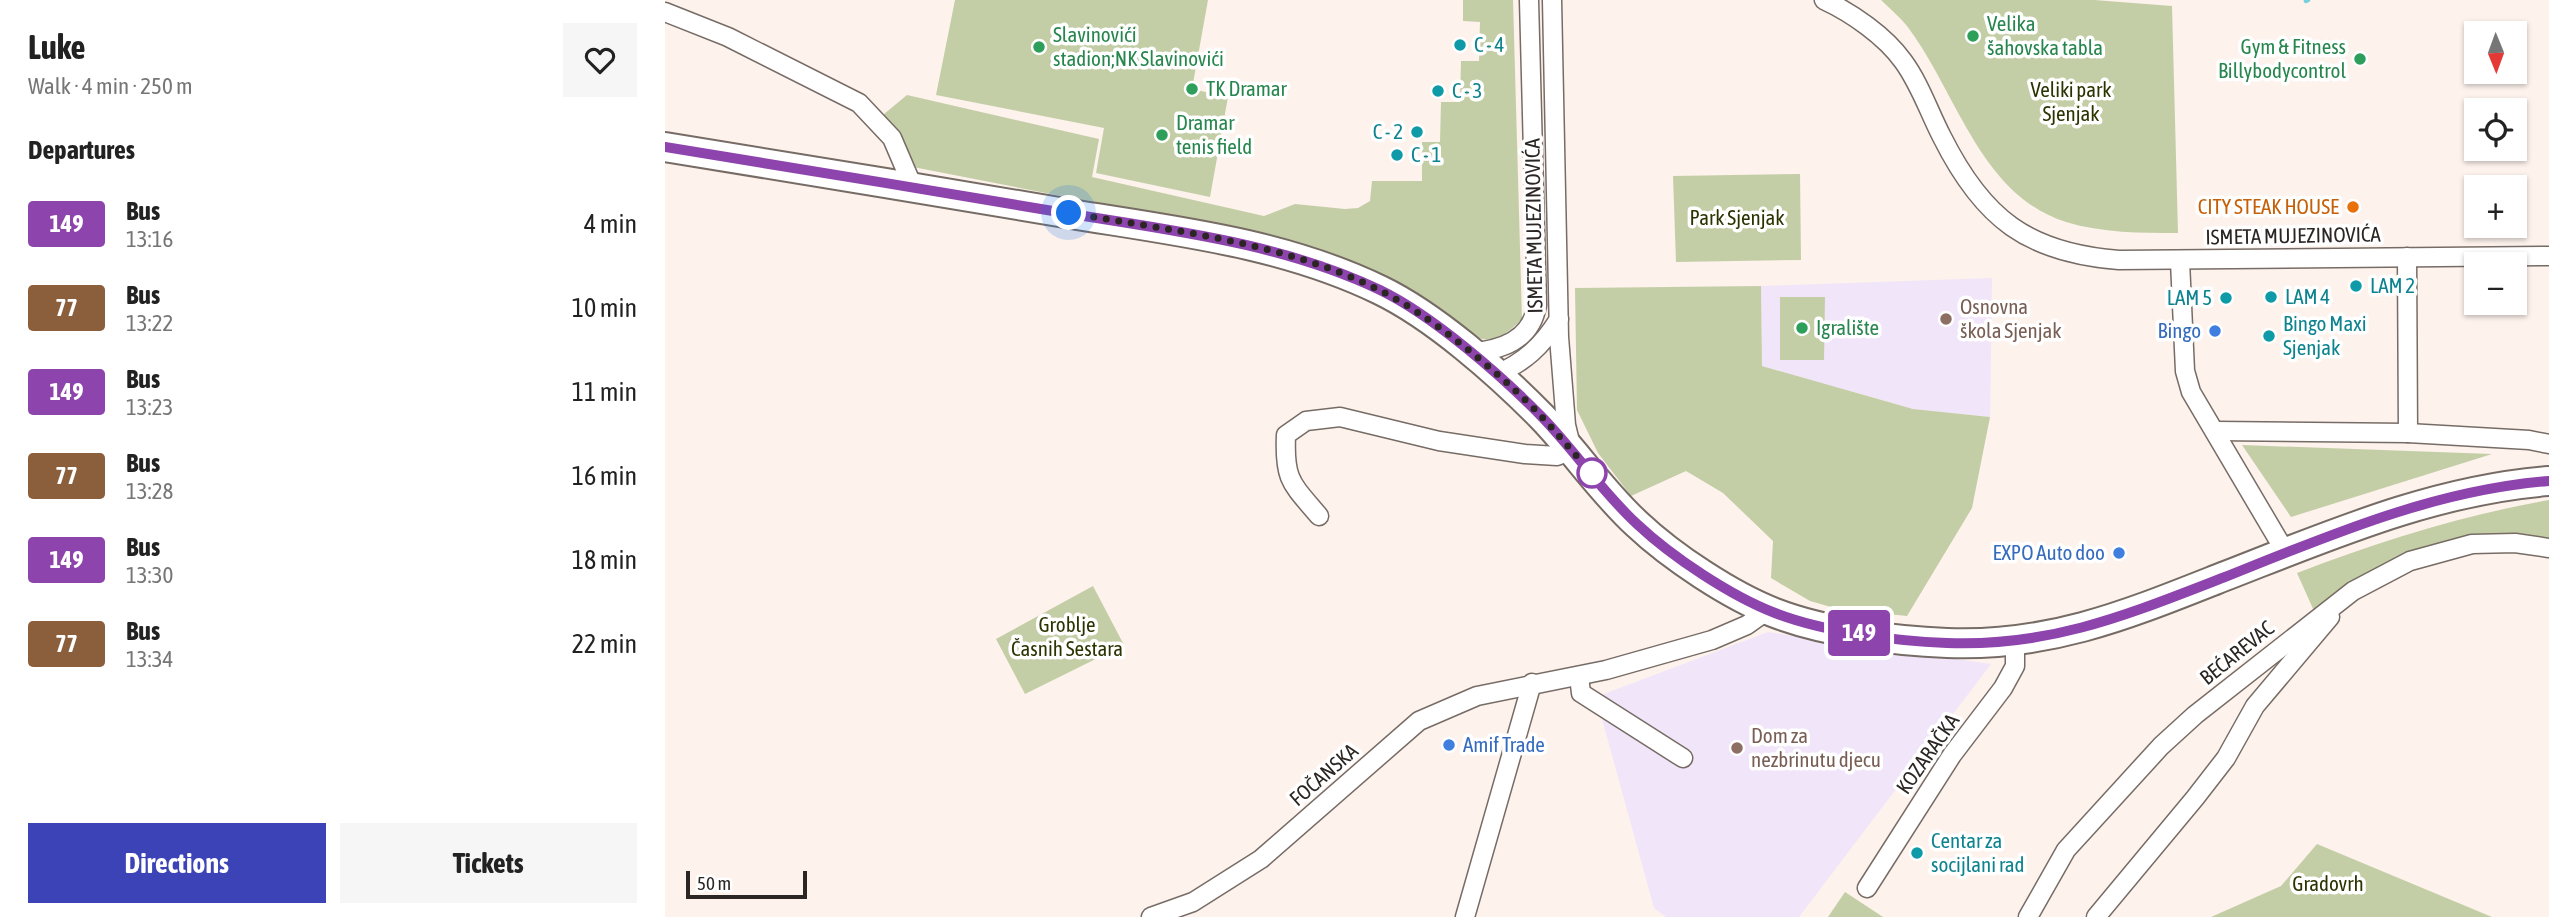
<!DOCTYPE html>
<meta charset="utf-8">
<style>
:root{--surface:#fff;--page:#f6f6f6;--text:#222;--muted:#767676;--accent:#3b43b7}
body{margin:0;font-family:"Asap Condensed",sans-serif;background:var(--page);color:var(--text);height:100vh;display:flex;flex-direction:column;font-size:26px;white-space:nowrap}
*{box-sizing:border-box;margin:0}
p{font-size:23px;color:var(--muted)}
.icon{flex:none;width:38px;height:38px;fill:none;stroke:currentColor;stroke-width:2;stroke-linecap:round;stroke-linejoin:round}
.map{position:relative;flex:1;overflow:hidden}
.side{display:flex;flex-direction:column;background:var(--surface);width:665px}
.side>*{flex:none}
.badge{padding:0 14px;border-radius:5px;font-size:24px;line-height:46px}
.needle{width:46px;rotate:179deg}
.fabs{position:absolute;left:1799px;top:21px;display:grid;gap:14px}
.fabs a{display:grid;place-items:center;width:63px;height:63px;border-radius:0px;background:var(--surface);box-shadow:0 2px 5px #0004;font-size:35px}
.scale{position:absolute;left:21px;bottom:18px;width:121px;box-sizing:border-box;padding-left:7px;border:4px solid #2b2623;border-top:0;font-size:19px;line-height:24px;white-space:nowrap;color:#2b2623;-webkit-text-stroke:5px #fff;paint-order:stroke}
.you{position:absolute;width:35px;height:35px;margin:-18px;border:5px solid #fff;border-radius:50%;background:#1a73e8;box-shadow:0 0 0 10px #1a73e833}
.map>.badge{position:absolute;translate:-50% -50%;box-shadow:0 0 0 4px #fff}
h2{padding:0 28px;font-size:26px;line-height:63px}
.round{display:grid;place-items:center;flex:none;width:74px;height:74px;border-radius:0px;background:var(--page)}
.summary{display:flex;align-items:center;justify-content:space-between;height:119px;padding:0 28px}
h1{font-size:33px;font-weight:700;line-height:52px}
.action{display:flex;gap:14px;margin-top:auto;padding:14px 28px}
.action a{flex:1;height:80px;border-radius:0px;background:var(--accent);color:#fff;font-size:28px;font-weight:700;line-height:80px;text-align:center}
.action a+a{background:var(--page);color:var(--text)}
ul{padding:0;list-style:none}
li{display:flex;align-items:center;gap:21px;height:84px;padding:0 28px}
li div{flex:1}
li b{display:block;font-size:26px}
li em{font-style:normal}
li .badge{min-width:77px;font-weight:700;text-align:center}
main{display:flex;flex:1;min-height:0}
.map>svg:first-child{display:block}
.education{fill:#f1e5fa}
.green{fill:#c4cea6}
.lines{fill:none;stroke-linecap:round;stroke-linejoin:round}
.stream{stroke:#76d1dd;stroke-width:4.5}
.minor-casing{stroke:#776c65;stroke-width:21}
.primary-casing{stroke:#776c65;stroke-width:32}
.minor{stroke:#fff;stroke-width:18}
.primary{stroke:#fff;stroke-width:28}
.line-casing{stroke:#fff;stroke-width:16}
.line{stroke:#8e44ad;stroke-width:10}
.walk{stroke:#2b2623;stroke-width:7;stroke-dasharray:0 12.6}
.leisure-dot{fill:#2e9e5b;stroke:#fff;stroke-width:2.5}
.culture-dot{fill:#0f9aa8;stroke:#fff;stroke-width:2.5}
.food-dot{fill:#e8710a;stroke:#fff;stroke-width:2.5}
.education-dot{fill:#8d6e63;stroke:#fff;stroke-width:2.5}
.shop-dot{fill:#3f7fe0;stroke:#fff;stroke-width:2.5}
.stop-dot{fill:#fff;stroke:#8e44ad;stroke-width:3.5}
.labels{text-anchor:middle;stroke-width:7;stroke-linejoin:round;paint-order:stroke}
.leisure-label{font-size:21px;fill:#27864d;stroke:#fff;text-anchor:start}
.culture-label{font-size:21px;fill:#0d838f;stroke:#fff;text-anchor:start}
.park-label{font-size:21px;fill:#2b3300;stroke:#fff}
.food-label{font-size:21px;fill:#c56008;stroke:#fff;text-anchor:end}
.street-label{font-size:21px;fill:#2b2623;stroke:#fff}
.education-label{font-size:21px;fill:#785e54;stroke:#fff;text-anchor:start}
.shop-label{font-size:21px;fill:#366cbe;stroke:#fff;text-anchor:end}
</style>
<main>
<section class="side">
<div class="summary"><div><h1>Luke</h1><p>Walk · 4 min · 250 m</p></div><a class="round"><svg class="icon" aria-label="heart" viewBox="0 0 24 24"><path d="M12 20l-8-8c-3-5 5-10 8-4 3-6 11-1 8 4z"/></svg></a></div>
<h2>Departures</h2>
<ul>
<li><span class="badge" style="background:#8e44ad;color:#fff">149</span><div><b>Bus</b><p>13:16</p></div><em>4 min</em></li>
<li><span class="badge" style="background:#8b5e3c;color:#fff">77</span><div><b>Bus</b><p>13:22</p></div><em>10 min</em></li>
<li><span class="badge" style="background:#8e44ad;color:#fff">149</span><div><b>Bus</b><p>13:23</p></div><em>11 min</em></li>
<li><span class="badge" style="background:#8b5e3c;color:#fff">77</span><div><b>Bus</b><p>13:28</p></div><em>16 min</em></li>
<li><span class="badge" style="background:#8e44ad;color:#fff">149</span><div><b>Bus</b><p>13:30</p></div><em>18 min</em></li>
<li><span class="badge" style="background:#8b5e3c;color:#fff">77</span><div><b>Bus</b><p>13:34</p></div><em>22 min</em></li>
</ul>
<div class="action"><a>Directions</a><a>Tickets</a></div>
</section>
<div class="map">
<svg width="1884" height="917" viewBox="0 0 1884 917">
<rect width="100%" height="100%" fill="#fdf2ec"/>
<g class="education">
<path d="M1327,278l-2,139 -77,-8 -151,-43 -1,-80z"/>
<path d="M1103,632l223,32 -192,253h-133l-12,-9 -58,-211z"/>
</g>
<g class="green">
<path d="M290,0h253l-16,89 36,8 -18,100 -114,-24 8,-45 -168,-33z"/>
<path d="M798,0h50l9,319c-28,28 -39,25 -70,5l-319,-114 -220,-43 -35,-48 29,-24 192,44 -7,38 172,39 31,-12 50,5 13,-1 12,-7 2,-20h50v-39h18l1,-40h19l1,-41h18l1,-39 -17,-1z"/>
<path d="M1216,0h213l78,6 6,227c-37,0 -76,0 -112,-11 -86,-27 -109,-130 -159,-196 -7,-9 -17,-17 -26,-26z"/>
<path d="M1135,174l1,86 -125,2 -3,-86z"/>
<path d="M1096,286l1,80 151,43 77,8 -18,91 -65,108 -69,-7 -28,-8 -39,-23 2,-37 -50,-48 -37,-22 -55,25 -33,-43 -21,-43 -2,-122z"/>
<path d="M1115,297h45l-1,63h-44z"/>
<path d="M1577,445l250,9 -201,63z"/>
<path d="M1884,500v38l-26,-3 -54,3 -155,73 -17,-38c81,-31 166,-58 252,-73z"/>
<path d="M428,586l31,59 -99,49 -29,-55z"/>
<path d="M1652,844l175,73h-281l70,-31z"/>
<path d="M1180,892l38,25h-55z"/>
</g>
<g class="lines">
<path class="stream" d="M1641,1l2,-1"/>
<defs>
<g id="minor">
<path d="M1159,0c28,13 61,36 79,61 17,23 26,51 39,76 41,82 86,116 177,123l430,-4"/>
<path d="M0,12l63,25 131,66 33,35 21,49"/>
<path d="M1742,257l1,176"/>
<path d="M1515,261l5,110 6,21 95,161"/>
<path d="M804,353c32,-3 62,-12 68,-48l-8,-305"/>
<path d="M830,375c30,-13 47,-29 64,-56"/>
<path d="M1551,431l192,2 121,7 20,4"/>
<path d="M654,516c-28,-33 -35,-36 -33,-81l20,-14 34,-4 99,24 86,13 32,2 15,-6 -6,-25 -7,-88 -7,-337"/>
<path d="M914,676l2,17 102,65"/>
<path d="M1202,888l85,-133 51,-67 12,-22v-23"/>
<path d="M486,917l42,-15 68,-43 158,-138 58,-25 129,-26 106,-30 35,-15 21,-15"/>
<path d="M800,917l67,-234"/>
<path d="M1363,917l38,-67 95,-104 34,-31 158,-124 57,-30 62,-17 43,-1 34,5"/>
<path d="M1431,917l99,-119 31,-40 29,-52 75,-89"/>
</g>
<path id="primary" d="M0,147c135,22 271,44 406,67 105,17 212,29 309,76 54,26 119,83 162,127 33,34 60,75 95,107 35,33 94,72 138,89 49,19 120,28 172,30 100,4 177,-27 268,-63 109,-42 216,-90 334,-99"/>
</defs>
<use href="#minor" class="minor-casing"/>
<use href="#primary" class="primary-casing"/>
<use href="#minor" class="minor"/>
<use href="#primary" class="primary"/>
</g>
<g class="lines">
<defs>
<path id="line" d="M0,147c135,22 271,44 406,67 105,17 212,30 309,76 52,25 121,85 162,127 33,34 60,75 95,107 35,33 94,72 138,89 49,19 120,28 172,30 105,4 182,-29 278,-66 105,-42 210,-87 324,-96"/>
</defs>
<use href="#line" class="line-casing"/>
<use href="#line" class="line"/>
<path class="walk" d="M404,213c117,20 251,33 351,101 39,26 90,69 122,103 17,18 33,38 50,56"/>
</g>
<g class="leisure-dot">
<circle cx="1308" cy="36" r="7"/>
<circle cx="374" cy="47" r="7"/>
<circle cx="1695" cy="59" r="7"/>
<circle cx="527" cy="89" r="7"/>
<circle cx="497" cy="135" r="7"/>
<circle cx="1137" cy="328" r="7"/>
</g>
<g class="culture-dot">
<circle cx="795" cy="45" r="7"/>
<circle cx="773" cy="91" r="7"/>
<circle cx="752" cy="132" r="7"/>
<circle cx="732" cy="155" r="7"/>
<circle cx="1691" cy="286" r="7"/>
<circle cx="1606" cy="297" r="7"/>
<circle cx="1561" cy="298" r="7"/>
<circle cx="1604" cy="336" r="7"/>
<circle cx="1252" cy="853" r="7"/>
</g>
<circle class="food-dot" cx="1688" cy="207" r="7"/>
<g class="education-dot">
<circle cx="1281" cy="319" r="7"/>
<circle cx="1072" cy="748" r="7"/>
</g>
<g class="shop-dot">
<circle cx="1550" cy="331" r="7"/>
<circle cx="1454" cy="553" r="7"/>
<circle cx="784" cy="745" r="7"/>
</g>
<circle class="stop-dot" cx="927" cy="473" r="14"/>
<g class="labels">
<g class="leisure-label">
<text x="1322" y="31">Velika<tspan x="1322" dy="24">šahovska tabla</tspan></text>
<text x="388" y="42">Slavinovići<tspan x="388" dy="24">stadion;NK Slavinovići</tspan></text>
<text x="1681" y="54" text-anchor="end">Gym &amp; Fitness<tspan x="1681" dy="24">Billybodycontrol</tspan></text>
<text x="541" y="96">TK Dramar</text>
<text x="511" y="130">Dramar<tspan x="511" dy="24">tenis field</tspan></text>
<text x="1151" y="335">Igralište</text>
</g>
<g class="culture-label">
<text x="809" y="52">C - 4</text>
<text x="787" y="98">C - 3</text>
<text x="738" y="139" text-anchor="end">C - 2</text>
<text x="746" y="162">C - 1</text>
<text x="1705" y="293">LAM 2</text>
<text x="1620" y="304">LAM 4</text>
<text x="1547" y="305" text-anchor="end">LAM 5</text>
<text x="1618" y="331">Bingo Maxi<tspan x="1618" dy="24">Sjenjak</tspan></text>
<text x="1266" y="848">Centar za<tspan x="1266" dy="24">socijlani rad</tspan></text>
</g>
<g class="park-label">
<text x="1406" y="97">Veliki park<tspan x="1406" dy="24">Sjenjak</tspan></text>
<text x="1072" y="225">Park Sjenjak</text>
<text x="402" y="632">Groblje<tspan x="402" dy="24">Časnih Sestara</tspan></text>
<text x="1663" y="891">Gradovrh</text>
</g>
<g class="food-label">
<text x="1674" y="214">CITY STEAK HOUSE</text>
</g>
<g class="street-label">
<text transform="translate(869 226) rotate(-91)" y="7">ISMETA MUJEZINOVIĆA</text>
<text transform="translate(1628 236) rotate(-1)" y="7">ISMETA MUJEZINOVIĆA</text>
<text transform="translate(1572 653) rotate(-39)" y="7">BEĆAREVAC</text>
<text transform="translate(1263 754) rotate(-55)" y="7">KOZARAČKA</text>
<text transform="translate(659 775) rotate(-41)" y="7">FOČANSKA</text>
</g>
<g class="education-label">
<text x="1295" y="314">Osnovna<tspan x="1295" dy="24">škola Sjenjak</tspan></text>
<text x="1086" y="743">Dom za<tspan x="1086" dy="24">nezbrinutu djecu</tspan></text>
</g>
<g class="shop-label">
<text x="1536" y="338">Bingo</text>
<text x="1440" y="560">EXPO Auto doo</text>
<text x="798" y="752" text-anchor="start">Amif Trade</text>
</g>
</g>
</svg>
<div class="fabs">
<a><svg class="needle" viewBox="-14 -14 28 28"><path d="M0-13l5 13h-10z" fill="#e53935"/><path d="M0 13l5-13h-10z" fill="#767676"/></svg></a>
<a><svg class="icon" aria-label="locate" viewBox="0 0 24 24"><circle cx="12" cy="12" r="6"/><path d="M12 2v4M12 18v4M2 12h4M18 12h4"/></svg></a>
<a>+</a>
<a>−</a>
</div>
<div class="scale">50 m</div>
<div class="you" style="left:404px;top:213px"></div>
<b class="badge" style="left:1194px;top:633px;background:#8e44ad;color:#fff">149</b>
</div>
</main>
